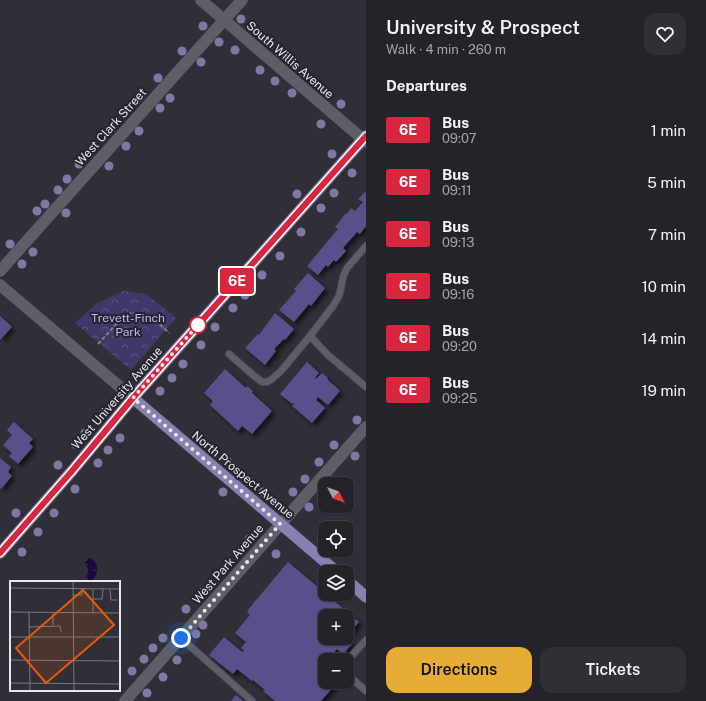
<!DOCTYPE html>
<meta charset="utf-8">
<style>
:root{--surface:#242329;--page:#302f35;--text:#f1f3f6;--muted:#a3a4a8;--line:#414046;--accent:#e6ac36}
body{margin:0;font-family:"Public Sans",sans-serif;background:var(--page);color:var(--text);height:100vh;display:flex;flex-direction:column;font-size:15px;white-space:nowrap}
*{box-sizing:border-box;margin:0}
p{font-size:13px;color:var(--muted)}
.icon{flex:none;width:22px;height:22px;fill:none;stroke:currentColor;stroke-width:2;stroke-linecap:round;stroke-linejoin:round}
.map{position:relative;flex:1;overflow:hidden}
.drawer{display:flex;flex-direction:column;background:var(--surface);width:340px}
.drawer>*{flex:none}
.badge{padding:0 8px;border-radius:3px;font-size:14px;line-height:26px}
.needle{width:26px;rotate:131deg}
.fabs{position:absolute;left:318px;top:477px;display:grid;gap:8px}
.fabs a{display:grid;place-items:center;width:36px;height:36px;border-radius:8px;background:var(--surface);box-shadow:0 1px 3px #0004,0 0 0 1px var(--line);font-size:20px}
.you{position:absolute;width:20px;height:20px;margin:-10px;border:3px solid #fff;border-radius:50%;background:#1a73e8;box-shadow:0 0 0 6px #1a73e833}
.map>.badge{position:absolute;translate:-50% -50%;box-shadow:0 0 0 2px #fff}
h2{padding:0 20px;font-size:15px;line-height:36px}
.round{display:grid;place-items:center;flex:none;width:42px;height:42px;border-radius:12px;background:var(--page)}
.summary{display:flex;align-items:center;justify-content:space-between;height:68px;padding:0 20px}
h1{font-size:19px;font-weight:600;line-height:30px}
.primary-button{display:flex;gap:8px;margin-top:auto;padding:8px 20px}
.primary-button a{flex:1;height:46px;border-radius:12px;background:var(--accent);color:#111;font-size:16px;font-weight:600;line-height:46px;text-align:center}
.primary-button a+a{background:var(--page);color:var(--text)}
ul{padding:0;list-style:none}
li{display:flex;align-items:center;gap:12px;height:52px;padding:0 20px}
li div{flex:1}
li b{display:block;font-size:15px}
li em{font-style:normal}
li .badge{min-width:44px;font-weight:700;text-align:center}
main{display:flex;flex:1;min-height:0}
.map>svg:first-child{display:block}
.forest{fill:url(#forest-crowns)}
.water{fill:url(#water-ripples)}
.building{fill:#5a4f8a;filter:url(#shadow)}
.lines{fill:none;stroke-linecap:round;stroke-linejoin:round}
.service-casing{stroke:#4e4d54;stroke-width:8}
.minor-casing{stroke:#4e4d54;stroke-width:12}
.secondary-casing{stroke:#4e4d54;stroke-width:12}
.primary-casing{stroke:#4e4d54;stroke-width:12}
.path{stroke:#807f86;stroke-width:2;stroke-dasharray:4 2;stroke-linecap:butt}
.service{stroke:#5f5e67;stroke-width:6}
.minor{stroke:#5f5e67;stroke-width:11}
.secondary{stroke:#5f5e67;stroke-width:11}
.primary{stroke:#8880b1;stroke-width:11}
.tree{fill:#7e78a3}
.line-casing{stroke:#fff;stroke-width:9}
.line{stroke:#d7263d;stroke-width:6}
.walk{stroke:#e8e7ec;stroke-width:4;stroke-dasharray:0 7.2}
.stop-dot{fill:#fff;stroke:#d7263d;stroke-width:2}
.labels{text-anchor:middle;stroke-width:4;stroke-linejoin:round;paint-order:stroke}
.street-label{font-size:12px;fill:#e8e7ec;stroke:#26252d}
.park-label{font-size:12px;fill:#beb4fb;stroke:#26252d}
.inset-road{fill:none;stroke:#7a797f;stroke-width:1}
.view{fill:#e8590c;fill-opacity:0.15;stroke:#e8590c;stroke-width:2}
.inset-edge{fill:none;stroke:#e8e7ec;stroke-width:2}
</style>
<main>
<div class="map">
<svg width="366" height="701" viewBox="0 0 366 701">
<defs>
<pattern id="forest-crowns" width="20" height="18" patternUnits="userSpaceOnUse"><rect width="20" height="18" fill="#413869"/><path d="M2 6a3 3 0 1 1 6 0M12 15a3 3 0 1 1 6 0" fill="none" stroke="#5c557f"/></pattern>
<pattern id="water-ripples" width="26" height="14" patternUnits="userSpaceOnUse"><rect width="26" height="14" fill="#1a083e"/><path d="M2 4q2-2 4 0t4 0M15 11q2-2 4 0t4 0" fill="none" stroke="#3b2c5a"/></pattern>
<filter id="shadow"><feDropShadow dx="3.5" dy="3.5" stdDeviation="2" flood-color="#0009"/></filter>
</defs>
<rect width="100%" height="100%" fill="#302f37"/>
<path class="forest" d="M123,291l23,3 30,24 -45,52 -56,-47 21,-19z"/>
<path class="water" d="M89,558c11,2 10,19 2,23l-3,-1 -2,-2c1,-3 3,-7 2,-9 -1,-3 -3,-3 -3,-6z"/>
<g class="building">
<path d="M365,192l1,1v33l-6,8 -3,-2 -14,16 3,3 -10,11 -2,-2 -6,7 -2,-2 -8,10 -11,-9 31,-37 -3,-2 11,-14 1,1 4,-6 4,3 8,-9 -5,-3z"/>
<path d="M308,273l17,15 -14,18 -2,-2 -15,18 -15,-12 17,-19 -2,-2z"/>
<path d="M275,313l19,16 -9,11 -1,-1 -10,10 2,2 -11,14 -20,-17 13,-14 1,1z"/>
<path d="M0,316l12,11 -12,13z"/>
<path d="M307,362l12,11 -4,5 1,1 6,-6 6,5 -1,1 13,12 -12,14 -10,-8 -2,3 9,8 -13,15 -15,-13 -5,-4 2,-2 -1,-1 -1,1 -12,-10z"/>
<path d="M225,369l21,19 1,-2 6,5 -1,2 20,18 -20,23 -10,-8 -4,5 -28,-26 3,-4 -9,-8z"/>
<path d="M14,422l19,17 -4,4 4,4 -15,17 -9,-8 3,-3 -9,-8 9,-10 -5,-5z"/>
<path d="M0,458l11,9 -3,5 4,4 -11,13 -1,-1z"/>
<path d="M288,562l37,31v1h1l33,28 -12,14v-20h-22v22h20l7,6 -9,10 -6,-5 -10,11h-2v3l-7,8 7,5v6h7l3,3 -14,16h-46l-12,-10 2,-1 -12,-10 -1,1 -15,-12 -4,5 -24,-19 15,-18 18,15 2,-2 -3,-2 5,-6 -11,-9 15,-18 -3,-4z"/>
<path d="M236,695l7,6h-12z"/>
</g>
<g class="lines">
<defs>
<g id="service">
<path d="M310,336l18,19 38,32"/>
<path d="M229,354l24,21 9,7h5l5,-3 9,-8 29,-35 23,-30 6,-10 2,-8 2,-11 4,-9 19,-22"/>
<path d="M181,638l71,63"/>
<path d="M347,661l19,-21"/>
<path d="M347,674l19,17"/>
</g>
<g id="minor">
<path d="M201,0l165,142"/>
<path d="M0,271l242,-271"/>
<path d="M125,701l241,-274"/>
</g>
<path id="secondary" d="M0,285l133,113"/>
<g id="primary">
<path d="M133,398l204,174"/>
<path d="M0,553l72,-82 61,-73 233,-262"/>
<path d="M347,580l19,17"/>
</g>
</defs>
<use href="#service" class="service-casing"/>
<use href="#minor" class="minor-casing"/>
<use href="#secondary" class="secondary-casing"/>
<use href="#primary" class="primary-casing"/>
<path class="path" d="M98,344l22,-24 11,-7h11l12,6 15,14"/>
<use href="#service" class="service"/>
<use href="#minor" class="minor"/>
<use href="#secondary" class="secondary"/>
<use href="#primary" class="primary"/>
</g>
<g class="tree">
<circle cx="241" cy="19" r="4.5"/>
<circle cx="203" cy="26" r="4.5"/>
<circle cx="260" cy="35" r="4.5"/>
<circle cx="219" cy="42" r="4.5"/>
<circle cx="235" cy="50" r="4.5"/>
<circle cx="182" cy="51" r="4.5"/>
<circle cx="279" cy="52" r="4.5"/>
<circle cx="201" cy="62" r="4.5"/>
<circle cx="260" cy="70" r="4.5"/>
<circle cx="158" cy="78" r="4.5"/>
<circle cx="275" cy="81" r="4.5"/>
<circle cx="319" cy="86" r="4.5"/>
<circle cx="292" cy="93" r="4.5"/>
<circle cx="140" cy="97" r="4.5"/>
<circle cx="170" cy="98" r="4.5"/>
<circle cx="341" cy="104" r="4.5"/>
<circle cx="160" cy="108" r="4.5"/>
<circle cx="124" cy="113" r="4.5"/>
<circle cx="321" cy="124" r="4.5"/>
<circle cx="113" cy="126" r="4.5"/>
<circle cx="139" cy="131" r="4.5"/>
<circle cx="126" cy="146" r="4.5"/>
<circle cx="332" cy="154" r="4.5"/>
<circle cx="79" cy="164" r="4.5"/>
<circle cx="109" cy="166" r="4.5"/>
<circle cx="352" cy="173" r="4.5"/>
<circle cx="67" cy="179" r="4.5"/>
<circle cx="58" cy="190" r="4.5"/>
<circle cx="334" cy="193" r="4.5"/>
<circle cx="297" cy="194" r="4.5"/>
<circle cx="45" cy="204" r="4.5"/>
<circle cx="321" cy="208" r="4.5"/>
<circle cx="37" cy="211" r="4.5"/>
<circle cx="66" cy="213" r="4.5"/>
<circle cx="301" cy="232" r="4.5"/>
<circle cx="10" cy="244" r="4.5"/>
<circle cx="33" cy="252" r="4.5"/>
<circle cx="280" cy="256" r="4.5"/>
<circle cx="22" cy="264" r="4.5"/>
<circle cx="262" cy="275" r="4.5"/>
<circle cx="245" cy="295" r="4.5"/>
<circle cx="233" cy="308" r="4.5"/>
<circle cx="215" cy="327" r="4.5"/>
<circle cx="201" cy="345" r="4.5"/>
<circle cx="183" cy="364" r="4.5"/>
<circle cx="172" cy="378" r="4.5"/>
<circle cx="160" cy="391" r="4.5"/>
<circle cx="104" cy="412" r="4.5"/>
<circle cx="357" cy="420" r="4.5"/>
<circle cx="85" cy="433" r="4.5"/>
<circle cx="120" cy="438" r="4.5"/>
<circle cx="75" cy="444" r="4.5"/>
<circle cx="334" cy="445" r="4.5"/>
<circle cx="108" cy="450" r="4.5"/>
<circle cx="355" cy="456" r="4.5"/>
<circle cx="228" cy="462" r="4.5"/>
<circle cx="319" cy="462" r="4.5"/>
<circle cx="98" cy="463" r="4.5"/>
<circle cx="58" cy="465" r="4.5"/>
<circle cx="305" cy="479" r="4.5"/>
<circle cx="250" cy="482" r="4.5"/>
<circle cx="75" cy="489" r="4.5"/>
<circle cx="223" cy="492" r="4.5"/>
<circle cx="263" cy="492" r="4.5"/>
<circle cx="293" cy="492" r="4.5"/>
<circle cx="309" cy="507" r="4.5"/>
<circle cx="16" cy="513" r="4.5"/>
<circle cx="54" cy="513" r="4.5"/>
<circle cx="38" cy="532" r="4.5"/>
<circle cx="249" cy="539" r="4.5"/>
<circle cx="241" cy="550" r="4.5"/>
<circle cx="22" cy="552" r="4.5"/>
<circle cx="276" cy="554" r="4.5"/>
<circle cx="223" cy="571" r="4.5"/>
<circle cx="203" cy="592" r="4.5"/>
<circle cx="186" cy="609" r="4.5"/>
<circle cx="203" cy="625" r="4.5"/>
<circle cx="196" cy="634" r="4.5"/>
<circle cx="163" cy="638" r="4.5"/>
<circle cx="153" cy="648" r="4.5"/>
<circle cx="144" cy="659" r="4.5"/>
<circle cx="177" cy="660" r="4.5"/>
<circle cx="132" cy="671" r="4.5"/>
<circle cx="163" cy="677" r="4.5"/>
<circle cx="147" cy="693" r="4.5"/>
</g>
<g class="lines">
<defs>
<path id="line" d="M0,553l72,-82 61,-73 233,-262"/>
</defs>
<use href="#line" class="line-casing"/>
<use href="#line" class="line"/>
<path class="walk" d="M181,638l99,-114 -147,-126 65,-73"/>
</g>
<circle class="stop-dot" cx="198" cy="325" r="8"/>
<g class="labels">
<g class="street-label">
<text transform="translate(290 60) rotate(41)" y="4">South Willis Avenue</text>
<text transform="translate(111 127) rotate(-48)" y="4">West Clark Street</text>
<text transform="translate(117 398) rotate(-49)" y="4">West University Avenue</text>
<text transform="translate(243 475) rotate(40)" y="4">North Prospect Avenue</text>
<text transform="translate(228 564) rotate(-49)" y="4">West Park Avenue</text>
</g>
<g class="park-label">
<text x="128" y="322">Trevett-Finch<tspan x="128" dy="14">Park</tspan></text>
</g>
</g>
<g transform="translate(10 581)">
<rect width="110" height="110" fill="#302f37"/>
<path class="inset-road" d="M63,0l1,110M0,7l110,1M100,9l1,10h6M63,14h9v-6M83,18h9l1,-10M0,31l110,1M19,31l1,79M83,32v-24M43,44v-13M19,46l31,-1 1,6M0,56h110M0,79l110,1M0,102l110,1"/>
<path class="view" d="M73,9l31,35 -68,58 -30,-35z"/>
<rect width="110" height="110" class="inset-edge"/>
</g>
</svg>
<div class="fabs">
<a><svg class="needle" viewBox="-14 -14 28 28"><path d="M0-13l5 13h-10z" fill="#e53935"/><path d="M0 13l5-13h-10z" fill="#a3a4a8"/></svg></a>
<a><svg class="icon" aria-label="locate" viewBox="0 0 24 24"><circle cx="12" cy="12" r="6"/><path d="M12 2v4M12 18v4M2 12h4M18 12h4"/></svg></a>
<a><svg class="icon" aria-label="layers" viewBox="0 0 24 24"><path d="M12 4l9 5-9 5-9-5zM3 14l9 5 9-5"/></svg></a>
<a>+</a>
<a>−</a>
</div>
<div class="you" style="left:181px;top:638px"></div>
<b class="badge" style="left:237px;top:281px;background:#d7263d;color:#fff">6E</b>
</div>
<section class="drawer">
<div class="summary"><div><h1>University &amp; Prospect</h1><p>Walk · 4 min · 260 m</p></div><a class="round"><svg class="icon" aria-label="heart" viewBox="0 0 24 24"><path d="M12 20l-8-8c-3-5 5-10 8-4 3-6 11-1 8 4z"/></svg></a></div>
<h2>Departures</h2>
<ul>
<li><span class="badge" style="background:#d7263d;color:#fff">6E</span><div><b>Bus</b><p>09:07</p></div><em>1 min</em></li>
<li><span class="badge" style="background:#d7263d;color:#fff">6E</span><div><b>Bus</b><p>09:11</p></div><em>5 min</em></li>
<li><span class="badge" style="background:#d7263d;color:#fff">6E</span><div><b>Bus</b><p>09:13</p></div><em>7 min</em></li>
<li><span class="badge" style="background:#d7263d;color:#fff">6E</span><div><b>Bus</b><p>09:16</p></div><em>10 min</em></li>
<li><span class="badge" style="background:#d7263d;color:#fff">6E</span><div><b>Bus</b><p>09:20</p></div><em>14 min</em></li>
<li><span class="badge" style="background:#d7263d;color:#fff">6E</span><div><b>Bus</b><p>09:25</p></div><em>19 min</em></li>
</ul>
<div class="primary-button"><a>Directions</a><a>Tickets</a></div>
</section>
</main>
